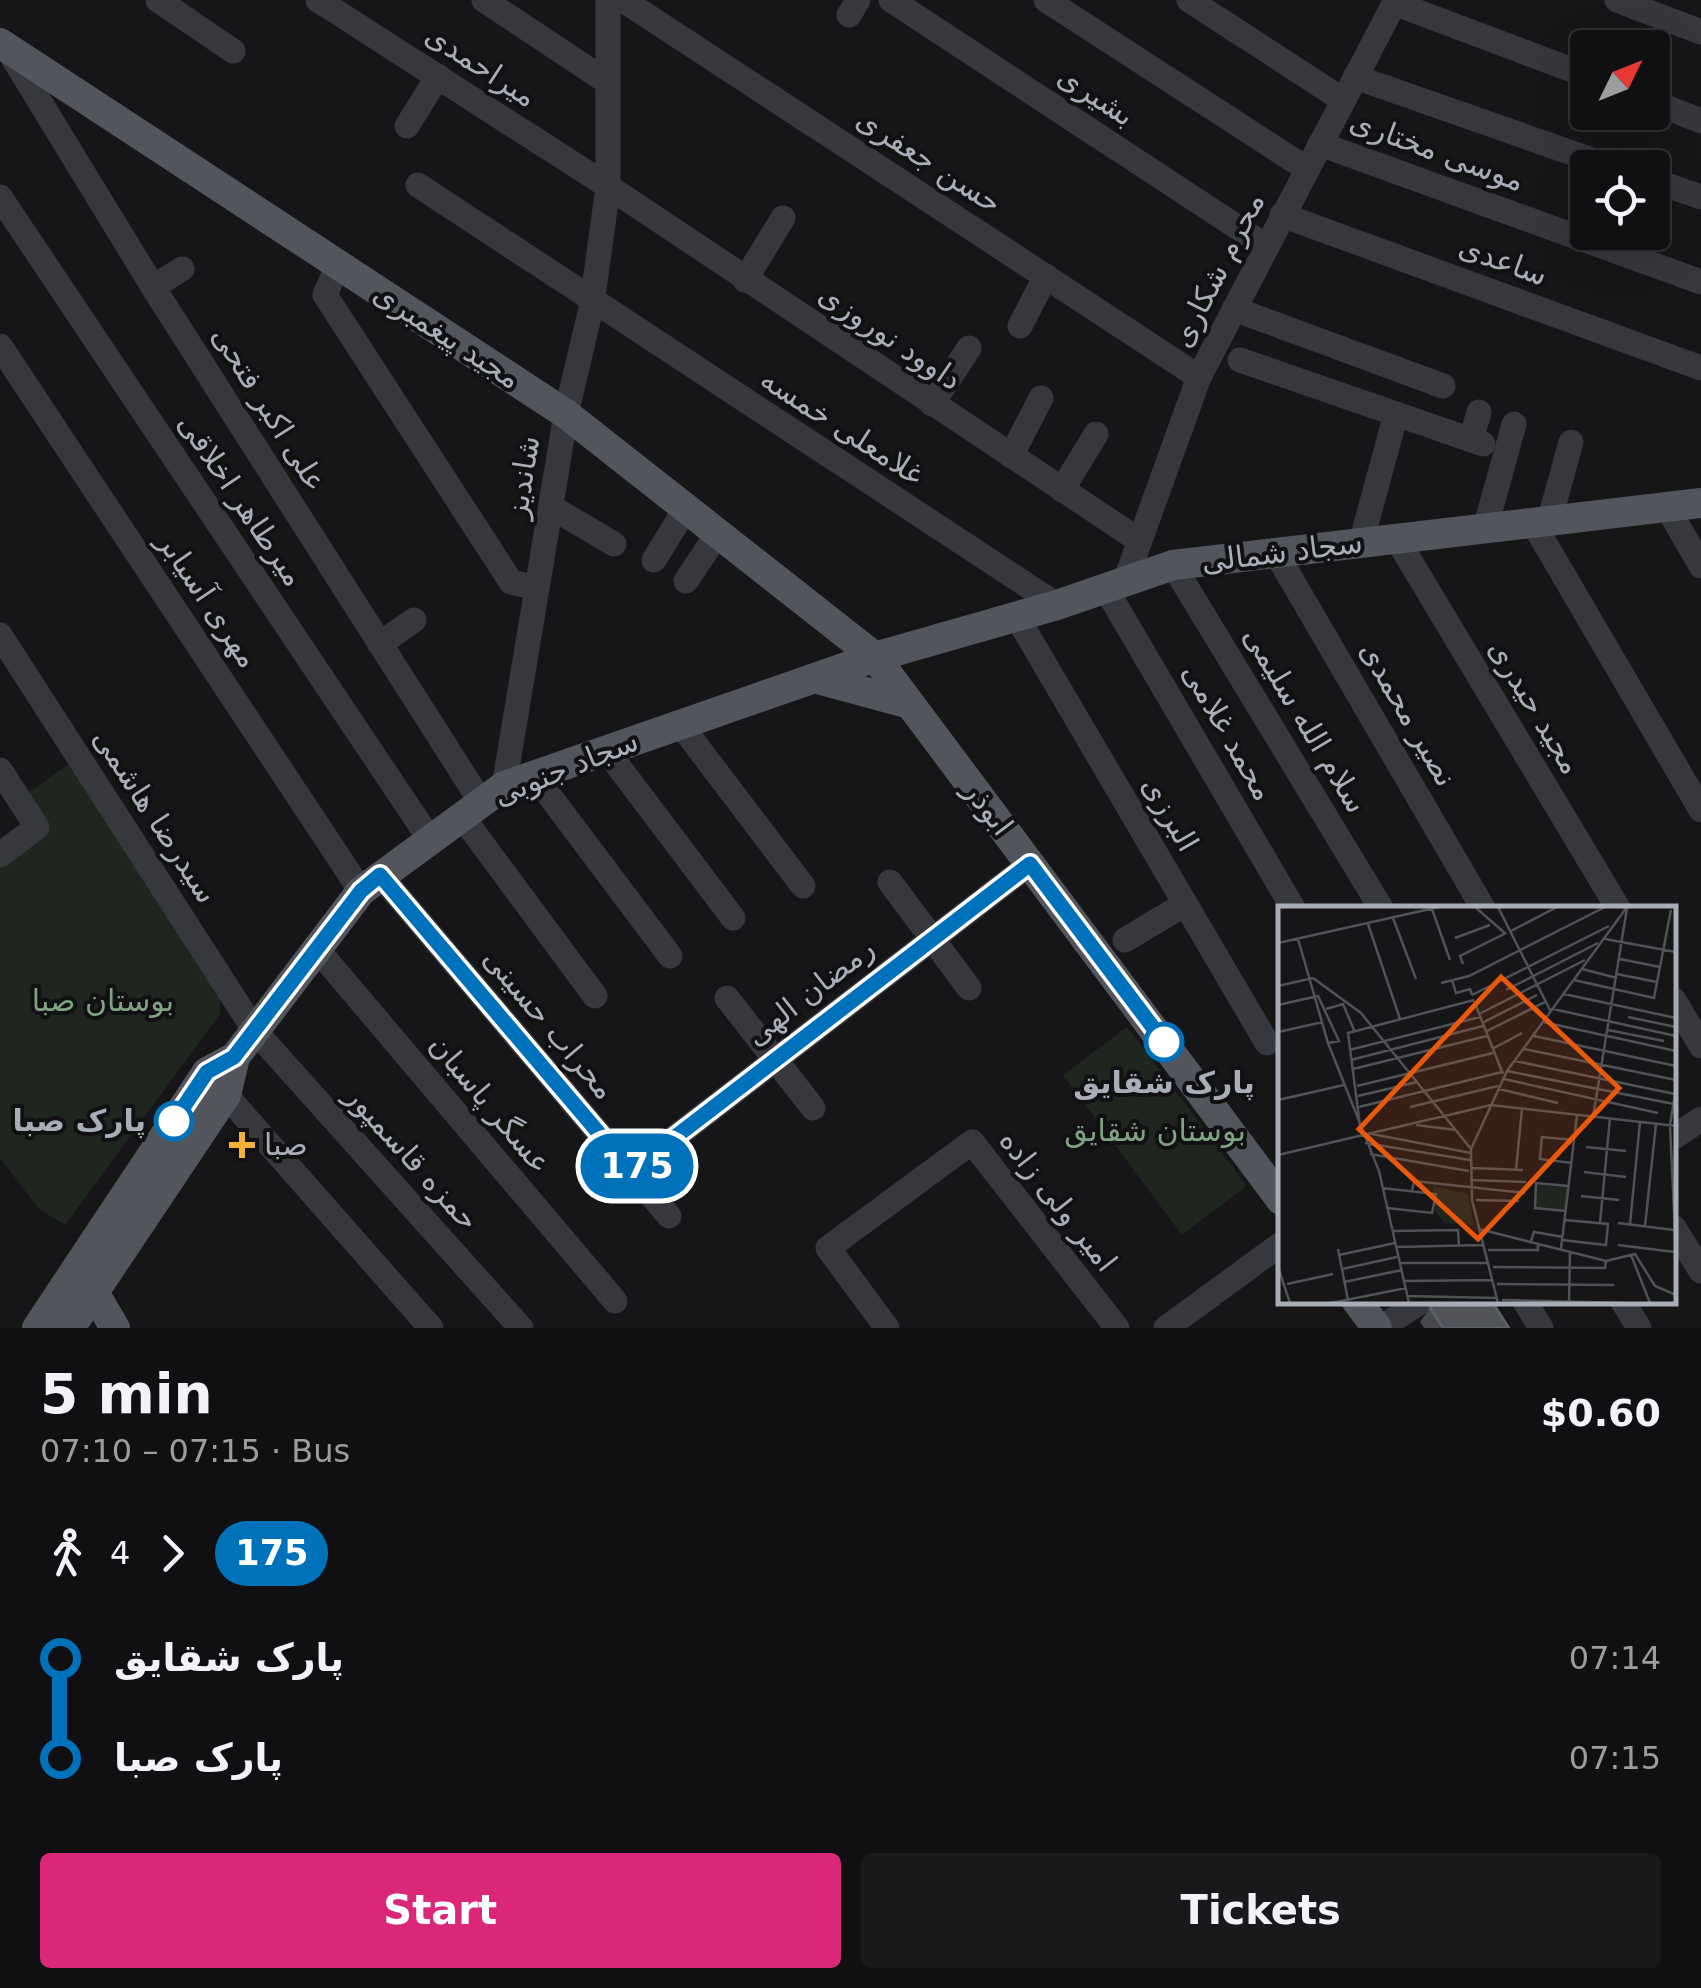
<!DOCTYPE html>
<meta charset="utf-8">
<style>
:root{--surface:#101012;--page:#19191b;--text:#f1f3f6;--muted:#9c9d9f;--line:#303032;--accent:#db2777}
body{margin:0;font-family:"DejaVu Sans",Vazirmatn,sans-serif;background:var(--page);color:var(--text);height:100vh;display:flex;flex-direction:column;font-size:38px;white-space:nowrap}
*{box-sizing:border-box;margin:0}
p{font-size:32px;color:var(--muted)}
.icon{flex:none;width:55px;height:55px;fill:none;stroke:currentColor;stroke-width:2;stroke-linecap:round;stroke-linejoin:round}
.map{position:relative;height:1328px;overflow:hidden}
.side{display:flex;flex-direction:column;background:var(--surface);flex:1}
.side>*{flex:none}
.badge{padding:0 20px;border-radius:32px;font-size:35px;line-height:65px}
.needle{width:65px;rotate:47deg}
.tools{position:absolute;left:1570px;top:30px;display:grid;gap:20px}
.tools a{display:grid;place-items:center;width:100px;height:100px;border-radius:10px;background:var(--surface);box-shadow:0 10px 40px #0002,0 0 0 2px var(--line);font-size:50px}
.map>.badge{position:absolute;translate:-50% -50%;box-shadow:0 0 0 5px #fff}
.legs{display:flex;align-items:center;gap:15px;height:110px;padding:0 40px;font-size:32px}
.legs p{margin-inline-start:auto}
.head{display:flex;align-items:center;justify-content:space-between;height:170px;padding:0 40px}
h1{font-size:55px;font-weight:700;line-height:75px}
.cta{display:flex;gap:20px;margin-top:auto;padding:20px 40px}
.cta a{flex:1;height:115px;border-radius:10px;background:var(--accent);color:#fff;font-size:40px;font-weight:700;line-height:115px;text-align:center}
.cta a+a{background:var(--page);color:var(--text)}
ul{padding:0 40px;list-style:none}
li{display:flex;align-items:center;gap:35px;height:100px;font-size:38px}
li i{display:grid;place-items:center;width:15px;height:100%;margin:0 12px;background:currentColor}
li i::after{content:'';width:25px;height:25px;margin:-12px;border:8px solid;border-radius:50%;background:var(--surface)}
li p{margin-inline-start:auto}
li:first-child i{background:linear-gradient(#0000 50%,currentColor 0)}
li:last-child i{background:linear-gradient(currentColor 50%,#0000 0)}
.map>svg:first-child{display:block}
.green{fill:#1e261f}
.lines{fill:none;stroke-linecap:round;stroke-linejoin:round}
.minor{stroke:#37383d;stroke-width:25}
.major{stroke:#53555c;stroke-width:30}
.wall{fill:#47494d}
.building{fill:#525359;stroke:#5f6168;stroke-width:2.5}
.line-1-casing{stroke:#fff;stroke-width:22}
.line-1{stroke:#0072bc;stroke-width:15}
.stop-1-dot{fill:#fff;stroke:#0072bc;stroke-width:5}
.poi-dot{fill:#f2b134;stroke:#111113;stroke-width:4}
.labels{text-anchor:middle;stroke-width:8;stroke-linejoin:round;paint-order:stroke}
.street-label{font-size:30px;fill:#a8adb8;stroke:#111113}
.park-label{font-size:30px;fill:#7fa381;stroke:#111113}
.stop-label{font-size:30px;font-weight:bold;fill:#a8adb8;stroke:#111113}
.poi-label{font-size:30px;fill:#a8adb8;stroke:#111113;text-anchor:start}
.inset-road{fill:none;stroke:#505258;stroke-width:2.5}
.view{fill:#e8590c;fill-opacity:0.15;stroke:#e8590c;stroke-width:5}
.inset-edge{fill:none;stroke:#a8adb8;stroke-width:5}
</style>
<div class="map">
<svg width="1701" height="1328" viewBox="0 0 1701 1328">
<rect width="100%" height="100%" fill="#161618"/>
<g class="green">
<path d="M73,761l147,230v23l-155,211 -26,-16 -39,-51v-292l34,-30 -20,-33z"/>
<path d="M1127,1027l120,159 -65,49 -119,-160z"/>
</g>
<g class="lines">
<g class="minor">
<path d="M158,0l75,51"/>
<path d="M318,0l285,183 534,356"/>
<path d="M484,0l122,81"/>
<path d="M623,0l576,377"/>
<path d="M891,0l375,246"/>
<path d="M1046,0l261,169"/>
<path d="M1189,0l154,100"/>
<path d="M1617,0l84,32"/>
<path d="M1394,3l194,73"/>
<path d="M849,15l9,-15"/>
<path d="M7,48l146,239 328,515"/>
<path d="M1355,77l260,91"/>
<path d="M1653,102l48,19"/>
<path d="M407,126l31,-50"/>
<path d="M1320,144l381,138"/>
<path d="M1652,180l49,17"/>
<path d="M418,185l639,420"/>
<path d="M0,197l429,641"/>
<path d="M1282,215l419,153"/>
<path d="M338,265l-13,30 186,287 26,6"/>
<path d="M745,280l38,-62"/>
<path d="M153,287l29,-18"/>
<path d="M1234,309l209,77"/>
<path d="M1020,326l26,-50"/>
<path d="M0,346l361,545"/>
<path d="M1240,360l243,84"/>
<path d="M932,404l37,-56"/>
<path d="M1471,440l8,-28"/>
<path d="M1011,456l30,-58"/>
<path d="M1062,490l34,-56"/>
<path d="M551,507l63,37"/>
<path d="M1667,507l34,59"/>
<path d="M1549,522l22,-80"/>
<path d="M1533,523l168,287"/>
<path d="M1485,529l29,-105"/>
<path d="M1397,539l221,369"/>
<path d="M1361,543l35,-129"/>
<path d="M1276,553l207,355"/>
<path d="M654,560l32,-52"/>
<path d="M1173,565l208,343"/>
<path d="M686,581l32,-48"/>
<path d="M1125,582l74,-205 197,-377"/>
<path d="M1106,589l187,319"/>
<path d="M1017,617l250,426"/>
<path d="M0,635l255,396 266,297"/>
<path d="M380,644l34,-24"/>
<path d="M680,724l123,162"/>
<path d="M606,750l127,168"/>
<path d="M0,770l37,57 -37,28"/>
<path d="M534,775l136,181"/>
<path d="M504,786l62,-372 26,-110 16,-117v-187"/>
<path d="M461,815l134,181"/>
<path d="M380,875l289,341"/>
<path d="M890,882l79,106"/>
<path d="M1125,940l60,-36"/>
<path d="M316,948l299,353"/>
<path d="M727,998l86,110"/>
<path d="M1674,1000l27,46"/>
<path d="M226,1095l205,233"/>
<path d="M1674,1137l27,-18"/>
<path d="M631,1171l399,-307"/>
<path d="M1674,1228l27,43"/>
<path d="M1524,1300l17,28"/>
<path d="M1622,1300l17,28"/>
<path d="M887,1328l-59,-80 144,-106 145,186"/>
<path d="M1166,1328l115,-84"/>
<path d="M1381,1328l42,-28"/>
</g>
<g class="major">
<path d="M0,43l566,371 309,243 406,543"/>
<path d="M814,678l96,26"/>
<path d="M80,1283l15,11 20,34"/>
<path d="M1356,1300l21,28"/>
<path d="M37,1328l170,-256 28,-15 126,-166 143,-105 371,-129 182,-52 116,-40 528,-62"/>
<path d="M70,1328l156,-233 9,-38"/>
</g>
</g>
<path class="wall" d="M1430,1308l79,20h-85l-4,-6z"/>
<path class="building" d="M1439,1300h52l18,28h-66l-13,-20z"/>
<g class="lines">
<defs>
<path id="line-1" d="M174,1121l33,-49 27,-15 127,-166 19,-16 251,296 399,-307 134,178"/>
</defs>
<use href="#line-1" class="line-1-casing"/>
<use href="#line-1" class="line-1"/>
</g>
<g class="stop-1-dot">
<circle cx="1164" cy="1042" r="18"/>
<circle cx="174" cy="1121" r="18"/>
</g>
<path class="poi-dot" d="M237 1130h10v10h10v10h-10v10h-10v-10h-10v-10h10z"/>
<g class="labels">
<g class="street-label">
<text transform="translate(481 66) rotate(33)" y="10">میراحمدی</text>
<text transform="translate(1096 96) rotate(33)" y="10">بشیری</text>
<text transform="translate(1437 151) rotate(20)" y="10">موسی مختاری</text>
<text transform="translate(929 161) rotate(33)" y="10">حسن جعفری</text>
<text transform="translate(1503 261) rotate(20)" y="10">ساعدی</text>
<text transform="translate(1218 270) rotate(-63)" y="10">محرم شکاری</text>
<text transform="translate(447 336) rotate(33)" y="10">مجید پیغمبری</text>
<text transform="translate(890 337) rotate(34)" y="10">داوود نوروزی</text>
<text transform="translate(269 409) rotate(58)" y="10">علی اکبر فتحی</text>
<text transform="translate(842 427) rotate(33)" y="10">غلامعلی خمسه</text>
<text transform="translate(523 477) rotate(-81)" y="10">شاندیز</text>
<text transform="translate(241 500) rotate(56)" y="10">میرطاهر اخلاقی</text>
<text transform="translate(1282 552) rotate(-7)" y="10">سجاد شمالی</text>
<text transform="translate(208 600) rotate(56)" y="10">مهری آسیابر</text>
<text transform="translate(1535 707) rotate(59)" y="10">مجید حیدری</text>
<text transform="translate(1408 714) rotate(60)" y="10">نصیر محمدی</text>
<text transform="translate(1305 720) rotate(59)" y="10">سلام الله سلیمی</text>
<text transform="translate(1228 732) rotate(60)" y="10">محمد غلامی</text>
<text transform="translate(566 768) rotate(-22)" y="10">سجاد جنوبی</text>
<text transform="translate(988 808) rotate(53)" y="10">ابوذر</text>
<text transform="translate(1170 814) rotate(60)" y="10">البرزی</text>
<text transform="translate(155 816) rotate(57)" y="10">سیدرضا هاشمی</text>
<text transform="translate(810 992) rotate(-38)" y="10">رمضان الهی</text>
<text transform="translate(549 1024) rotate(50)" y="10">محراب حسینی</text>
<text transform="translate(490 1104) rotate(50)" y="10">عسگر پاسبان</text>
<text transform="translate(412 1158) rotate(48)" y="10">حمزه قاسمپور</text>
<text transform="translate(1058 1201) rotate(52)" y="10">امیر ولی زاده</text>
</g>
<g class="park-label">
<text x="103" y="1011">بوستان صبا</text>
<text x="1155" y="1141">بوستان شقایق</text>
</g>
<g class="stop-label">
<text x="1164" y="1093">پارک شقایق</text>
<text x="146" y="1131" text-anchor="end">پارک صبا</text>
</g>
<g class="poi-label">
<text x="264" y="1155">صبا</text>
</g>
</g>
<g transform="translate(1278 906)">
<rect width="398" height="398" fill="#161618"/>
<path d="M259,278l31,3 -3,23 -30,-3zM155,280l35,8 6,31 -29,-2 -10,-12z" fill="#1e261f"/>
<path class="inset-road" d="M197,1l31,27M220,1l53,105M154,3l18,51M115,12l23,61M90,18l32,95M233,25l46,-24M177,32l35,-13M20,33l30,104 51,128 30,132M327,33l71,13M0,37l161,-36M342,53l40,8M185,58l-3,-8 46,-23M304,63l35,9M339,68l40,8M35,72l48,35 110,136M174,74l4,13 14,-4 2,6M296,74l80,18 17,-88M163,77l28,-7 136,-69M0,80l35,-8M228,84l92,-47M286,88l112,24M194,89l137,-69M196,95l29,73M0,99l40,-9 21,45 -11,2M48,103l17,-5 11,26M275,103l123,27M201,108l106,-54M350,111l48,10M265,116l133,29M204,117l55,-28M330,124l56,11M0,126l45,-10M207,126l60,-30M256,130l142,30M216,142l28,-15M246,143l152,31M71,144l131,-33M73,154l132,-34M237,155l160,33M75,163l134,-33M229,165l167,33M226,173l154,34M79,180l136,-33M221,183l59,14M80,190l59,-14M0,194l66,-15M81,201l143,-35M132,201l88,-21M315,211l34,-209M138,219l40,5M392,219l5,-31M392,219l6,130M82,220l-12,-93 126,-33M94,228l99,19M87,237l105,17M308,241l40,4M92,248l99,17M0,249l213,-50 185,21M294,257l-32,-4 2,-22 32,3M194,262l51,2M238,264l6,-61M306,266l42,5M192,274l56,2M104,282l54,6 -4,19 -45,-5M134,285l2,-10 111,12M303,290l38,4M198,294l43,1M288,305l-31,-3 1,-25 33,3M322,317l10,-105M340,317l56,7M352,318l10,-102M367,320l11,-102M201,323l127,32 29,-7 20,32 21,9M115,325l65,-1 1,16M284,334l44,5 2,-21 -43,-4M253,335l3,-9 29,5M340,339l57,7M118,341l87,-2M60,343l10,51M283,343l16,-134M210,344h50v-7M61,349l56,-12M353,349l19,48M123,357h87M0,361l12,36M215,361l112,1 1,-7M64,363l55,-12M127,375l87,-1M66,376l58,-12M9,378l46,-10M219,378l117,1M130,390l89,2M224,394l123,3M53,397l75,-15M220,397l-26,-103 -1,-51 36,-78 120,-164M291,397l1,-52"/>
<path class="view" d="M223,71l118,111 -141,151 -119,-110z"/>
<rect width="398" height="398" class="inset-edge"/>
</g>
</svg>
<div class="tools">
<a><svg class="needle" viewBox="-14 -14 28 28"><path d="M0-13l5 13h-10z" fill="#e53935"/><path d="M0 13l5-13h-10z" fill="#9c9d9f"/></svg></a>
<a><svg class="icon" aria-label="locate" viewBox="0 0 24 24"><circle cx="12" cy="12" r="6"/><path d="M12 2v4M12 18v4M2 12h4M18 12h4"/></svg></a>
</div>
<b class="badge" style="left:637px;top:1166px;background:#0072bc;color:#fff">175</b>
</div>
<section class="side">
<div class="head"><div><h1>5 min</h1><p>07:10 – 07:15 · Bus</p></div><b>$0.60</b></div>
<div class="legs"><svg class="icon" aria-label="walk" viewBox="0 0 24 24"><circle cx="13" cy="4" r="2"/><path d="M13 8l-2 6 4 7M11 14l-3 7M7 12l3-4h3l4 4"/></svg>4<svg class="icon" aria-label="forward" viewBox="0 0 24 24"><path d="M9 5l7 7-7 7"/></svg><b class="badge" style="background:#0072bc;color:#fff">175</b></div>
<ul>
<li><i style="color:#0072bc"></i><b>پارک شقایق</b><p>07:14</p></li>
<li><i style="color:#0072bc"></i><b>پارک صبا</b><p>07:15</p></li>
</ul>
<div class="cta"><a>Start</a><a>Tickets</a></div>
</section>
